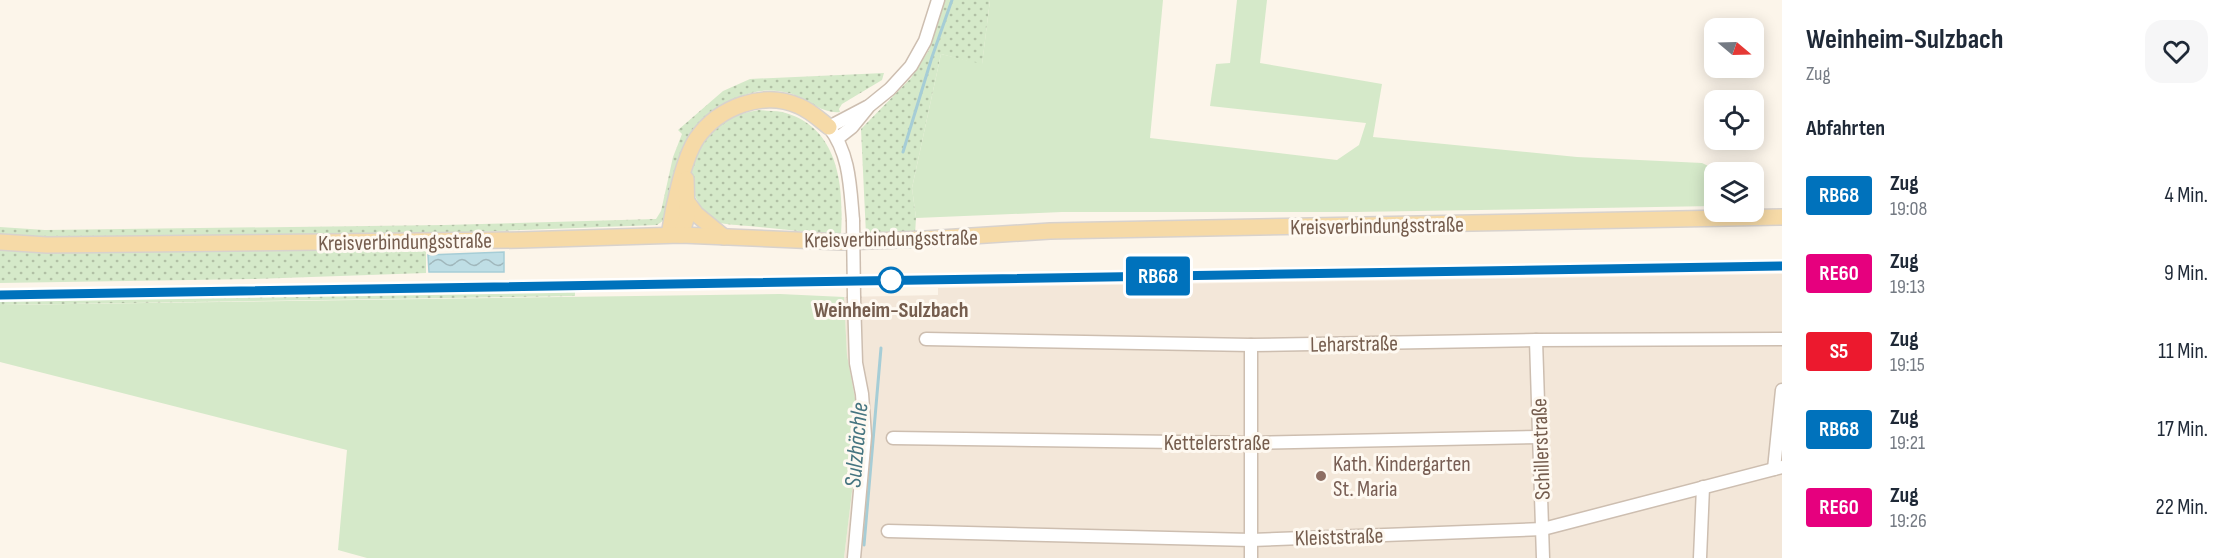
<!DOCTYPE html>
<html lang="de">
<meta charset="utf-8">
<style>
:root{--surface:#fff;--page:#f6f6f7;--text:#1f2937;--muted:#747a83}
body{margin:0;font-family:"Sofia Sans Condensed",sans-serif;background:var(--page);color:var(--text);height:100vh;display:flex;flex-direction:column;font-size:22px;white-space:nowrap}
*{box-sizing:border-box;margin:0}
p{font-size:20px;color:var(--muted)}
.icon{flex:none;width:33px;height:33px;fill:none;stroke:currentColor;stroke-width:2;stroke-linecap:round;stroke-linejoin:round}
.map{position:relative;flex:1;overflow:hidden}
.details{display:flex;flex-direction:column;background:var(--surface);width:450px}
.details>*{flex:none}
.badge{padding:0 12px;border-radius:4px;font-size:21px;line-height:39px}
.needle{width:39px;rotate:109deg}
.buttons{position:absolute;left:1704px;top:18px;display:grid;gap:12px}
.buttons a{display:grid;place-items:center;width:60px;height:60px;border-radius:12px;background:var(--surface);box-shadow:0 3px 15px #0003;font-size:30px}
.map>.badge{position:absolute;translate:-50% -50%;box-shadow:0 0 0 3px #fff}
h2{padding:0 24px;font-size:22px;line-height:54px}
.round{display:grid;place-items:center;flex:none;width:63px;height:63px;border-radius:18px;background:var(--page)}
.overview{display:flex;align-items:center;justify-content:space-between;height:102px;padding:0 24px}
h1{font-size:28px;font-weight:700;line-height:45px}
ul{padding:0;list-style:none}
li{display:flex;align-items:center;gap:18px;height:78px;padding:0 24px}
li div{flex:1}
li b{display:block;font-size:22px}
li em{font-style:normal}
li .badge{min-width:66px;font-weight:700;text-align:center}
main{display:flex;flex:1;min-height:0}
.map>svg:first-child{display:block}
.residential{fill:#f3e7d9}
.grass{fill:url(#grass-dots)}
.garden{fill:#d5e9c9}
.water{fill:url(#water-waves);stroke:#a6cdd6;stroke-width:1.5}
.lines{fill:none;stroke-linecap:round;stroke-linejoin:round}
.stream{stroke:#a6cdd6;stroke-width:3}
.minor-casing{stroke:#cdbeb0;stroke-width:15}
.major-casing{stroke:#d8d2cd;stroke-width:18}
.minor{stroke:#fff;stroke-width:12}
.major{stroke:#f6daa7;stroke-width:15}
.rail{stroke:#b9a8c6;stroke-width:3;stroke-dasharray:9 6;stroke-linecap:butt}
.minor-bridge-casing{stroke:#cdbeb0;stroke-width:15;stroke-linecap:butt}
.minor-bridge{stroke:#fff;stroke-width:12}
.line-casing{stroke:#fff;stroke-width:14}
.line{stroke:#0072bc;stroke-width:9}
.stop-dot{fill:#fff;stroke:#0072bc;stroke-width:3}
.education-dot{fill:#8d6e63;stroke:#fef9f1;stroke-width:2}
.labels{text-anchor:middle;stroke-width:6;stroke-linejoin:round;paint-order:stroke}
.street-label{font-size:22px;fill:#755d4e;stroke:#fef9f1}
.stop-label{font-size:22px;font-weight:bold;fill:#755d4e;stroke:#fef9f1}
.education-label{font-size:22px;fill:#785e54;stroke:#fef9f1;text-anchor:start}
.water-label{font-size:24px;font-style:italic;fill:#467580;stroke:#fef9f1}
</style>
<main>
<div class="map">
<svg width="1782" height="558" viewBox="0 0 1782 558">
<defs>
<pattern id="grass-dots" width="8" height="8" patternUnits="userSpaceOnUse" patternTransform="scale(1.5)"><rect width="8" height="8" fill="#d5e9c9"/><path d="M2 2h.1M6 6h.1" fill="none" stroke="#b1c0a5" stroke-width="1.8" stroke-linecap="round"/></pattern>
<pattern id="water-waves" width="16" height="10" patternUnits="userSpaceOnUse" patternTransform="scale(1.5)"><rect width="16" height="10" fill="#bfdee5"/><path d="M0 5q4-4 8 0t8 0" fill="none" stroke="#a0b7bc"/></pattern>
</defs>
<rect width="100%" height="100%" fill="#fcf5ea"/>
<path class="residential" d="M1782,274v284h-938l16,-133 -13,-70 -3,-58 94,-2v-7l46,-1z"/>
<g class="grass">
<path d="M943,0h47l-8,65 -41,-11 -29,134 4,30 -1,17h-49l-5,-106 50,-51 18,-28z"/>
<path d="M884,73l-2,7 -40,24 -3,5 1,3c-19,2 -33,-14 -51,-19 -36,-10 -71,10 -93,38 -6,8 -14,16 -17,27 -6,17 -8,37 -11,54l-4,8 -7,5 -212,8 -400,5 -45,-4v-7l45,3 399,-5 212,-6 5,-8 12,-54 9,-23 -4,-4 45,-39 27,-12z"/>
<path d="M759,110c7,1 16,1 23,2 57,14 62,74 59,122 -31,-1 -61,-5 -92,-8 -10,-1 -23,-1 -32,-4 -11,-4 -16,-14 -21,-24 -14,-29 7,-63 32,-78 9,-6 21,-8 31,-10z"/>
<path d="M426,248v25l-173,6 -253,4v-33z"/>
<path d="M575,291v5l-575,9v-4z"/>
</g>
<g class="garden">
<path d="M990,0h173l-13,138 187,22 22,-15 7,-22 -156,-17 6,-42 14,-1 7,-63h30l-7,63 122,21 -9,53 204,20 125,6 19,9h-7v34l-359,6h-293l-146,6 -4,-30 29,-134 41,10z"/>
<path d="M780,294l64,3 3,58 13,70 -16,133h-477l-29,-8 9,-100 -347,-88v-57z"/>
</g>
<path class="water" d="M504,252v20h-75l-1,-17z"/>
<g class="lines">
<g class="stream">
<path d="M903,152l29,-95 20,-57"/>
<path d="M864,545l17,-197"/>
</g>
<defs>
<g id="minor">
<path d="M838,138l14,-11 17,-21 21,-17 21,-23 14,-25 13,-41"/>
<path d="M853,220c-3,-33 -3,-66 -24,-93l38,-20"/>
<path d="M854,298l2,65 6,31 3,42 -11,122"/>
<path d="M926,339l325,6 285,-5 246,-1"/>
<path d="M1536,340l7,218"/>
<path d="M893,438l357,5 291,-6"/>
<path d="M1774,469l8,-79"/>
<path d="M888,531l363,9 292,-11 239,-62"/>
<path d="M1251,558v-213"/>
<path d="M1700,558l3,-71"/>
</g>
<g id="major">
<path d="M688,203l8,11 28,23"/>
<path d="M669,235c4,-26 14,-76 28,-97 22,-31 66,-48 102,-32 12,5 21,14 30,21"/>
<path d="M681,235l6,-19 -1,-37"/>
<path d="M0,242l47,3 473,-5 161,-5 161,7 83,-3 125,-8 732,-14"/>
</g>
</defs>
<use href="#minor" class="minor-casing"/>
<use href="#major" class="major-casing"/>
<use href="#minor" class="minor"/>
<use href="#major" class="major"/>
<path class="rail" d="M0,295l1782,-29"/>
<defs>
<path id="minor-bridge" d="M853,220l1,78"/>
</defs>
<use href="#minor-bridge" class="minor-bridge-casing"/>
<use href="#minor-bridge" class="minor-bridge"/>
</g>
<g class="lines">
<defs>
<path id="line" d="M0,295l1782,-29"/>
</defs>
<use href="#line" class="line-casing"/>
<use href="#line" class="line"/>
</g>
<circle class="stop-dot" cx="891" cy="280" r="12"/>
<circle class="education-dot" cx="1321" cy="476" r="6"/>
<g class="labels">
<g class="street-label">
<text transform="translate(1377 225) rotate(-1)" y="8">Kreisverbindungsstraße</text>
<text transform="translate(891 238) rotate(-1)" y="8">Kreisverbindungsstraße</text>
<text transform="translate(405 241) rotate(-1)" y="8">Kreisverbindungsstraße</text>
<text transform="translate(1354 343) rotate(-1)" y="8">Leharstraße</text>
<text x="1217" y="450">Kettelerstraße</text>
<text transform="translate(1540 449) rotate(-92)" y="8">Schillerstraße</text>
<text transform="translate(1339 536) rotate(-2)" y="8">Kleiststraße</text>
</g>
<g class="stop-label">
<text x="891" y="317">Weinheim-Sulzbach</text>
</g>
<g class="education-label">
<text x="1333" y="471">Kath. Kindergarten<tspan x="1333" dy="25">St. Maria</tspan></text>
</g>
<g class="water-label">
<text transform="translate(856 445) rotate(-85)" y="8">Sulzbächle</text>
</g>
</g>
</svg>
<div class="buttons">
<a><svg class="needle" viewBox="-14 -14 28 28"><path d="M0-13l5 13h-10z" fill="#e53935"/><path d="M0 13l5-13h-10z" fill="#747a83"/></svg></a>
<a><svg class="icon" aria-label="locate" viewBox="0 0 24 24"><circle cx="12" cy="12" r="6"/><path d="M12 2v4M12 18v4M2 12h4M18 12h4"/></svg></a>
<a><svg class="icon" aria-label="layers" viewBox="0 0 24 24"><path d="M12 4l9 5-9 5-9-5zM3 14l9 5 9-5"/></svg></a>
</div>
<b class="badge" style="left:1158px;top:276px;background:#0072bc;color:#fff">RB68</b>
</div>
<section class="details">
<div class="overview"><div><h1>Weinheim-Sulzbach</h1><p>Zug</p></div><a class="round"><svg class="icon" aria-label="heart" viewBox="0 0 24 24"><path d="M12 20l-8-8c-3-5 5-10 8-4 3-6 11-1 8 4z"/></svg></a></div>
<h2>Abfahrten</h2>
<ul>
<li><span class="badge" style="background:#0072bc;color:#fff">RB68</span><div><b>Zug</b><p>19:08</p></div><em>4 Min.</em></li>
<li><span class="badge" style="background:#e6007e;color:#fff">RE60</span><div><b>Zug</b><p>19:13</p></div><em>9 Min.</em></li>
<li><span class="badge" style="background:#ec192e;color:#fff">S5</span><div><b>Zug</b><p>19:15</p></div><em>11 Min.</em></li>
<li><span class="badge" style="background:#0072bc;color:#fff">RB68</span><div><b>Zug</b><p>19:21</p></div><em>17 Min.</em></li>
<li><span class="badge" style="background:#e6007e;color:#fff">RE60</span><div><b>Zug</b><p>19:26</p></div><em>22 Min.</em></li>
</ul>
</section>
</main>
